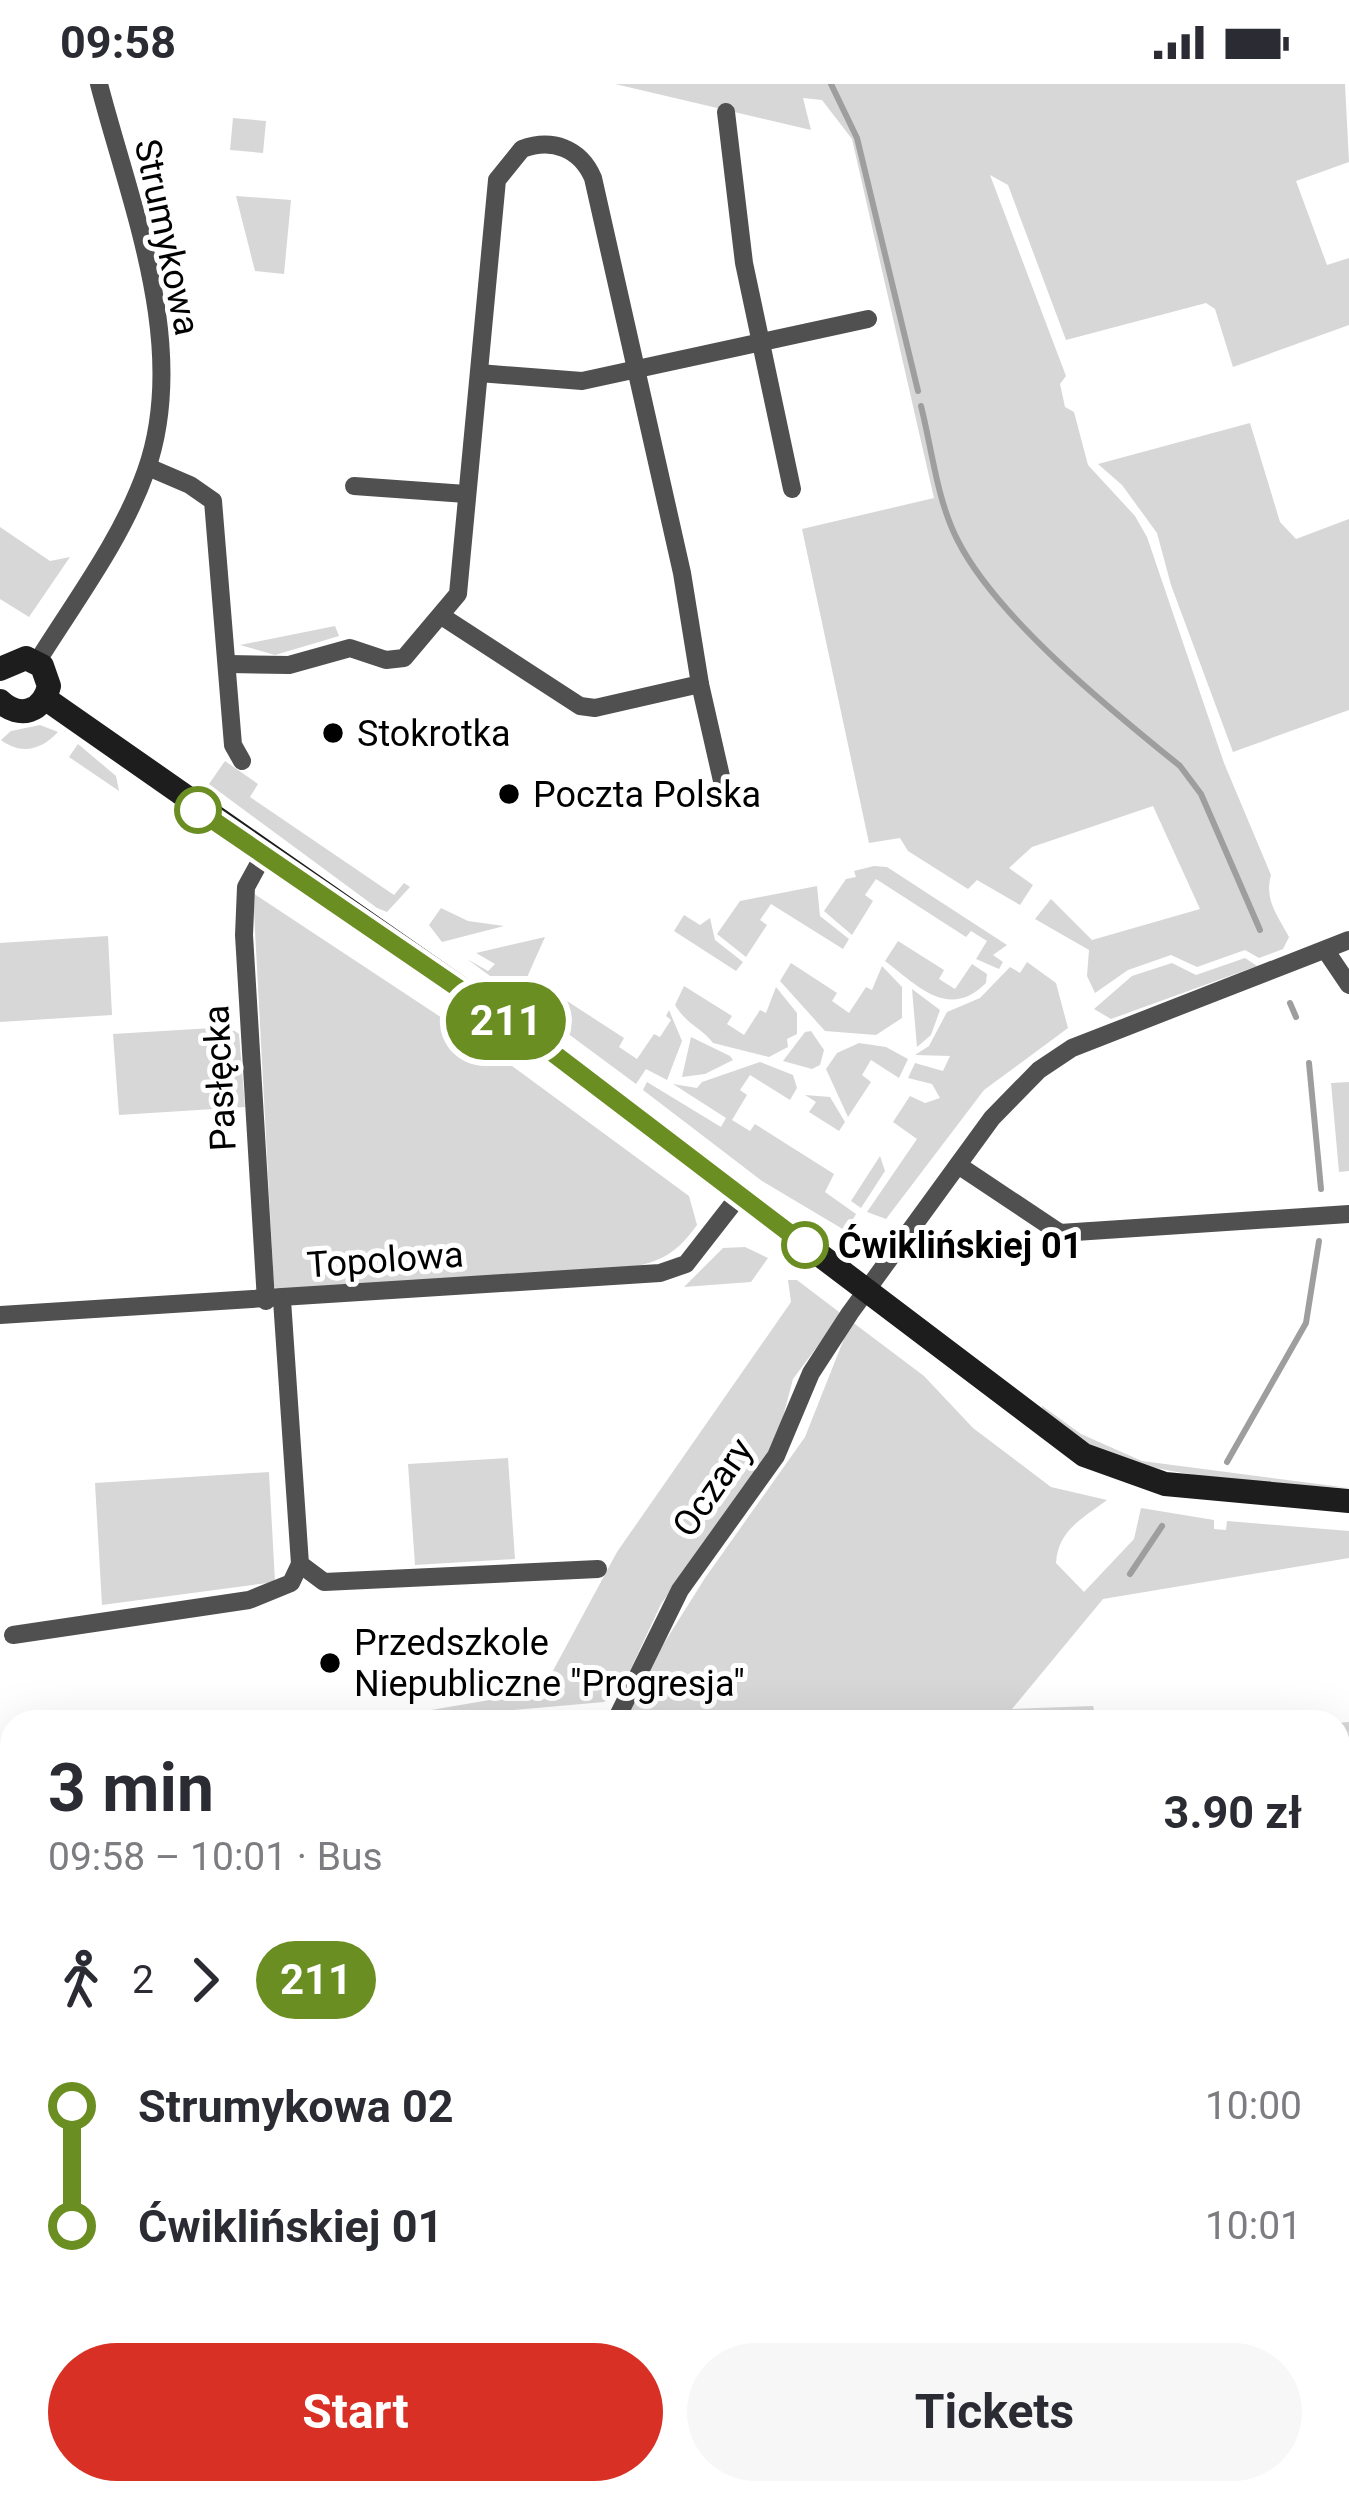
<!DOCTYPE html>
<meta charset="utf-8">
<style>
:root{--surface:#fff;--page:#f7f7f7;--text:#2b2b33;--muted:#7c7c81;--accent:#d93025}
body{margin:0;font-family:Roboto,sans-serif;background:var(--page);color:var(--text);height:100vh;display:flex;flex-direction:column;font-size:45px;white-space:nowrap}
*{box-sizing:border-box;margin:0}
p{font-size:39px;color:var(--muted)}
.icon{flex:none;width:66px;height:66px;fill:none;stroke:currentColor;stroke-width:2;stroke-linecap:round;stroke-linejoin:round}
.map{position:relative;flex:1;overflow:hidden}
.panel{position:absolute;left:0px;top:1626px;width:1350px;height:795px;display:flex;flex-direction:column;background:var(--surface);border-radius:36px 36px 0 0;box-shadow:0 12px 48px #0002}
.panel>*{flex:none}
.badge{padding:0 24px;border-radius:39px;font-size:42px;line-height:78px}
.map>.badge{position:absolute;translate:-50% -50%;box-shadow:0 0 0 6px #fff}
.legs{display:flex;align-items:center;gap:18px;height:132px;padding:0 48px;font-size:39px}
.legs p{margin-inline-start:auto}
.head{display:flex;align-items:center;justify-content:space-between;height:204px;padding:0 48px}
h1{font-size:66px;font-weight:700;line-height:90px}
.button{display:flex;gap:24px;margin-top:auto;padding:24px 48px}
.button a{flex:1;height:138px;border-radius:72px;background:var(--accent);color:#fff;font-size:48px;font-weight:700;line-height:138px;text-align:center}
.button a+a{background:var(--page);color:var(--text)}
ul{padding:0 48px;list-style:none}
li{display:flex;align-items:center;gap:42px;height:120px;font-size:45px}
li i{display:grid;place-items:center;width:18px;height:100%;margin:0 15px;background:currentColor}
li i::after{content:'';width:30px;height:30px;margin:-15px;border:9px solid;border-radius:50%;background:var(--surface)}
li p{margin-inline-start:auto}
li:first-child i{background:linear-gradient(#0000 50%,currentColor 0)}
li:last-child i{background:linear-gradient(currentColor 50%,#0000 0)}
.status{display:flex;justify-content:space-between;align-items:center;height:84px;padding:0 60px;background:var(--surface);direction:ltr}
.status svg{height:33px;fill:currentColor}
.map>svg:first-child{display:block}
.green{fill:#d7d7d7}
.lines{fill:none;stroke-linecap:round;stroke-linejoin:round}
.stream{stroke:#9e9e9e;stroke-width:6}
.street{stroke:#505050;stroke-width:18}
.secondary{stroke:#1d1d1d;stroke-width:24}
.line-1-casing{stroke:#fff;stroke-width:27}
.line-1{stroke:#6b8e23;stroke-width:18}
.poi-dot{fill:#000;stroke:#fff;stroke-width:4.5}
.stop-1-dot{fill:#fff;stroke:#6b8e23;stroke-width:6}
.labels{text-anchor:middle;stroke-width:10;stroke-linejoin:round;paint-order:stroke}
.street-label{font-size:36px;fill:#000;stroke:#fff}
.poi-label{font-size:36px;fill:#000;stroke:#fff;text-anchor:start}
.stop-label{font-size:36px;font-weight:bold;fill:#000;stroke:#fff;text-anchor:start}
</style>
<div class="status"><b>09:58</b><svg viewBox="0 0 49 12"><path d="M0 12V9h3v3zM5 12V6h3v6zM10 12V3h3v9zM15 12V0h3v12zM26 1h20v11H26zM47 4h2v5h-2z"/></svg></div>
<div class="map">
<svg width="1349" height="2419" viewBox="0 0 1349 2419">
<rect width="100%" height="100%" fill="#fff"/>
<g class="green">
<path d="M615,0h730l4,78 -53,19 31,84 22,-7v67l-116,42 -18,-58 -9,-6 -140,37 -58,-155 -18,-10 76,201 -6,8 5,23 9,5 14,53 47,51 12,21 77,226 47,112c-7,25 7,41 18,62l-6,12 -24,9 -14,-8 -48,17 -26,-12 -43,15 -33,23 -8,-17 2,-26 -54,-31 16,-20 41,41 108,-31 -47,-103 -121,41 -23,21 24,17 -13,20 -43,-25 -9,9 -60,-38 -8,-13 -31,5 -67,-314 132,-31 -82,-359 -30,-39 -19,-2 8,32z"/>
<path d="M233,34l33,3 -3,32 -33,-3z"/>
<path d="M236,112l55,4 -7,74 -29,-3z"/>
<path d="M1250,339l30,99 16,17 53,-20v191l-116,42 -62,-167 -14,-52 -35,-48 -24,-21z"/>
<path d="M0,443l50,34 20,-4 -41,60 -29,-18z"/>
<path d="M335,542l4,10 -64,19 -35,-10z"/>
<path d="M40,641l18,7c-16,17 -36,24 -57,8l10,-9z"/>
<path d="M78,660l38,32 3,15 -50,-34z"/>
<path d="M225,677l33,23 -8,13 144,98 10,-12 6,4 -23,25 -10,-4 -168,-124z"/>
<path d="M874,782l13,1 120,78 -14,10 10,7 -4,7 -23,-10 11,-18 -16,-10 -5,6 -90,-58 -11,16 8,6 -21,34 -28,-24 22,-32 10,-2 -2,-6z"/>
<path d="M817,802l3,30 29,23 -6,10 -72,-45 -11,16 7,5 -21,32 -29,-23 23,-33z"/>
<path d="M253,809l236,156 200,147 8,29c-20,28 -35,36 -68,43l-347,23 -8,-4z"/>
<path d="M441,824l27,13 36,5 -62,16 -13,-17z"/>
<path d="M684,831l16,10 10,-7 5,22 28,22 -7,9 -62,-40z"/>
<path d="M108,852l4,79 -112,7v-79z"/>
<path d="M545,853l-21,47 18,12 5,-8 77,50 -5,9 18,12 17,-25 6,3 11,-17 -5,-4 3,-6 13,31 -15,39 -21,-11 -10,15 -169,-125 21,12 7,-7 -19,-11z"/>
<path d="M898,857l46,29 -5,9 16,10 17,-25 15,10 -1,9c-37,37 -67,4 -101,-22z"/>
<path d="M1245,874l12,8 -146,53 -17,-10 38,-33 40,-13 24,12z"/>
<path d="M1027,878l29,21 12,45 -84,62 -98,129 -19,-7 50,-73 -24,-17 17,-26 15,7 15,-5 -8,-14 -24,-6 7,-15 28,8 7,-15 -35,-1 14,-9 18,-34 33,-14 30,-31 10,6z"/>
<path d="M791,879l46,30 -5,8 17,12 17,-26 6,3 10,-24 20,21v31l-26,17 -51,-4 -45,-50z"/>
<path d="M684,902l48,30 -5,8 17,11 16,-25 6,3 10,-26 21,26v21l-10,5 1,8 -19,10 -56,-14c-10,-14 -26,-18 -38,-38z"/>
<path d="M912,905l28,21 -9,25 -14,12z"/>
<path d="M229,943l10,7 6,73 -126,8 -6,-81z"/>
<path d="M811,947l13,19 -4,15 -8,4 -29,-8 22,-29z"/>
<path d="M691,953l39,19 3,4 -28,14 -23,3z"/>
<path d="M859,959l27,4 22,12 -9,19 -28,-18 -9,15 9,7 -23,35 -22,-48 11,-16z"/>
<path d="M760,978l33,13 4,13 -7,12 -40,-25 -10,15 7,5 -15,25 18,11 5,-7 79,50 -9,18 31,22 -10,17 -84,-50 -119,-91 4,-8 74,45 5,-9 -53,-34 24,4 5,-6z"/>
<path d="M1349,998v89l-10,1 -8,-89z"/>
<path d="M805,1011l25,2 15,25 -6,9 -30,-19 7,-10z"/>
<path d="M880,1072l5,15 -24,37 -10,-7z"/>
<path d="M745,1163l23,11 -17,24 -67,5 39,-39z"/>
<path d="M788,1196h9l42,32 -2,8 -44,59 -18,68 -114,157 -40,86 -17,12 -137,12 -13,8h-93l181,-31 75,-139 174,-250z"/>
<path d="M851,1237l73,55 49,52 78,59 56,13c-25,19 -49,30 -51,63l28,29 50,-53 7,-31 73,12v9l12,1 1,-9 122,10v27l-246,41 -91,110 81,-3 4,16h-474l21,-47 61,-97 100,-141z"/>
<path d="M1041,1321l40,29 61,27 207,27c-79,-5 -266,-8 -308,-83z"/>
<path d="M508,1374l7,101 -100,6 -7,-101z"/>
<path d="M269,1388l6,110 -173,23 -7,-122z"/>
<path d="M591,1626l-5,12h-67l9,-8z"/>
<path d="M1349,1638v149l-11,2v-150z"/>
<path d="M1349,2010v409h-226l-2,-10h217v-396z"/>
<path d="M12,2314v95h89l-28,10h-73v-102z"/>
<path d="M496,2409h55v10h-58z"/>
<path d="M680,2409h56l2,10h-56z"/>
<path d="M860,2409h138l-30,10h-106z"/>
</g>
<g class="lines">
<g class="stream">
<path d="M831,0l26,54 61,253"/>
<path d="M921,322c11,43 16,95 37,135 39,77 154,170 222,225l21,28 59,136"/>
<path d="M1290,919l6,14"/>
<path d="M1309,979l12,126"/>
<path d="M1227,1378l79,-139 13,-82"/>
<path d="M1130,1490l32,-48"/>
</g>
<g class="street">
<path d="M726,28l18,151 48,226"/>
<path d="M479,289l103,8 286,-62"/>
<path d="M148,383l42,18 23,16 20,244 9,16"/>
<path d="M354,402l112,8"/>
<path d="M37,578c38,-61 85,-123 109,-191 44,-124 -16,-267 -47,-387"/>
<path d="M229,580l60,1 61,-17 36,12 18,-2 54,-64 39,-414 25,-31c30,-11 58,-1 71,29l89,395 18,111 -105,24 -15,-2 -137,-89"/>
<path d="M700,600l25,110"/>
<path d="M263,772l-17,31 -2,48 22,366"/>
<path d="M1326,867l23,34"/>
<path d="M958,1081l102,68 289,-19"/>
<path d="M282,1216l18,264 24,18 274,-13"/>
<path d="M0,1231l660,-42 26,-9 53,-68"/>
<path d="M13,1551l236,-35 42,-17 9,-19"/>
<path d="M615,1638l65,-132 96,-134 35,-83 39,-60 142,-195 47,-48 33,-22 277,-108"/>
<path d="M0,1836l12,-3"/>
<path d="M0,2151l12,11"/>
<path d="M1103,2409l2,10"/>
</g>
<g class="secondary">
<path d="M0,585l26,-11 16,8 7,20c-6,25 -29,34 -49,15"/>
<path d="M46,615l507,354 531,402 81,29 184,17"/>
<path d="M1338,1980l11,-4"/>
<path d="M109,2419l29,-10"/>
</g>
</g>
<g class="lines">
<defs>
<path id="line-1" d="M198,726l355,243 252,192"/>
</defs>
<use href="#line-1" class="line-1-casing"/>
<use href="#line-1" class="line-1"/>
</g>
<g class="poi-dot">
<circle cx="333" cy="649" r="12"/>
<circle cx="509" cy="710" r="12"/>
<circle cx="330" cy="1579" r="12"/>
</g>
<g class="stop-1-dot">
<circle cx="198" cy="726" r="21"/>
<circle cx="805" cy="1161" r="21"/>
</g>
<g class="labels">
<g class="street-label">
<text transform="translate(168 153) rotate(78)" y="13">Strumykowa</text>
<text transform="translate(219 994) rotate(-93)" y="13">Pasłęcka</text>
<text transform="translate(385 1175) rotate(-4)" y="13">Topolowa</text>
<text transform="translate(712 1403) rotate(-55)" y="13">Oczary</text>
</g>
<g class="poi-label">
<text x="357" y="662">Stokrotka</text>
<text x="533" y="723">Poczta Polska</text>
<text x="354" y="1571">Przedszkole<tspan x="354" dy="41">Niepubliczne "Progresja"</tspan></text>
</g>
<g class="stop-label">
<text x="838" y="1174">Ćwiklińskiej 01</text>
</g>
</g>
</svg>
<b class="badge" style="left:506px;top:937px;background:#6b8e23;color:#fff">211</b>
<section class="panel">
<div class="head"><div><h1>3 min</h1><p>09:58 – 10:01 · Bus</p></div><b>3.90 zł</b></div>
<div class="legs"><svg class="icon" aria-label="walk" viewBox="0 0 24 24"><circle cx="13" cy="4" r="2"/><path d="M13 8l-2 6 4 7M11 14l-3 7M7 12l3-4h3l4 4"/></svg>2<svg class="icon" aria-label="forward" viewBox="0 0 24 24"><path d="M9 5l7 7-7 7"/></svg><b class="badge" style="background:#6b8e23;color:#fff">211</b></div>
<ul>
<li><i style="color:#6b8e23"></i><b>Strumykowa 02</b><p>10:00</p></li>
<li><i style="color:#6b8e23"></i><b>Ćwiklińskiej 01</b><p>10:01</p></li>
</ul>
<div class="button"><a>Start</a><a>Tickets</a></div>
</section>
</div>
